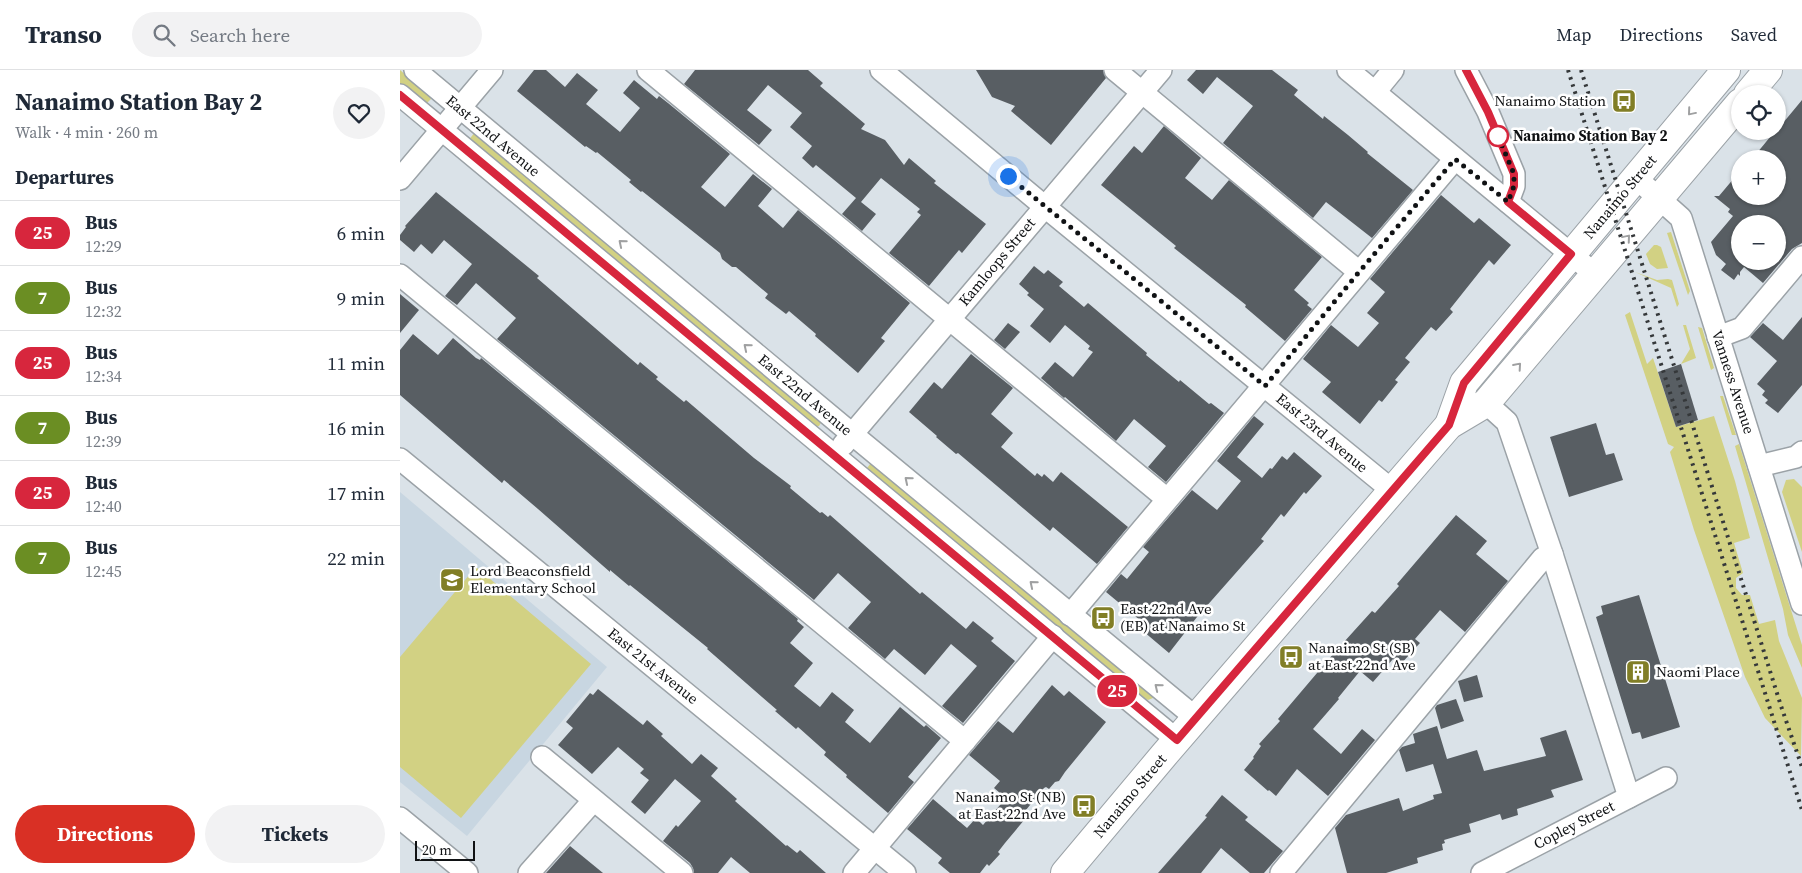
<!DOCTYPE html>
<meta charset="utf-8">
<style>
:root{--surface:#fff;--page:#f2f2f3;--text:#1f2937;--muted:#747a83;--line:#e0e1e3;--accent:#d93025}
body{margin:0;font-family:"Source Serif 4",serif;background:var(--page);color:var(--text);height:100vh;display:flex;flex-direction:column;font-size:19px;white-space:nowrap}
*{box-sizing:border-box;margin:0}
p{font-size:16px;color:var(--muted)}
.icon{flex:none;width:28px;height:28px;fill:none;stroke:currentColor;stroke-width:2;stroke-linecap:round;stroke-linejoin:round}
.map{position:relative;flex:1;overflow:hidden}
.panel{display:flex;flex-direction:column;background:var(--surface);width:400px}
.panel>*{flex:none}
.badge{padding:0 10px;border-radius:16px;font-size:18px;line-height:32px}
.tools{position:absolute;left:1331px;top:15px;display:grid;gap:10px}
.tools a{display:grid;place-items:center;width:55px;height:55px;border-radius:50%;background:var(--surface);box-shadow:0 1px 4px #0004;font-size:25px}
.scale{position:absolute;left:15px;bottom:12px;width:60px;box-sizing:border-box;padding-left:5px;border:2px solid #101214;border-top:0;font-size:14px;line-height:18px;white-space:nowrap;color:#101214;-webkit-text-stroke:4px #fff;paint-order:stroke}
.you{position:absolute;width:25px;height:25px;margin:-12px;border:4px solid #fff;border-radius:50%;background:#1a73e8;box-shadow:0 0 0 8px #1a73e833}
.map>.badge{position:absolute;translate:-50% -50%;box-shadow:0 0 0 2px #fff}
h2{padding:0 15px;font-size:19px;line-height:45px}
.round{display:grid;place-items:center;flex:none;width:52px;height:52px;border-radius:26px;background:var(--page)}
.head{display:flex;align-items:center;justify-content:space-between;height:85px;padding:0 15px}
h1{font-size:24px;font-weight:700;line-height:38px}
.action{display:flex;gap:10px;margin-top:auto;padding:10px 15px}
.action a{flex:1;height:58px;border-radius:30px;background:var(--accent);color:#fff;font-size:20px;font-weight:700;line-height:58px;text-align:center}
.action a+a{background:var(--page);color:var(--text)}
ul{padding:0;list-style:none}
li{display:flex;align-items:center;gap:15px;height:65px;padding:0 15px;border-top:1px solid var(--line)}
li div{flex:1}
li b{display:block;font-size:19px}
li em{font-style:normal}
li .badge{min-width:55px;font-weight:700;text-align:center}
header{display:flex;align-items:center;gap:30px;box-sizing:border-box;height:70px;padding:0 25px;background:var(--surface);border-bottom:1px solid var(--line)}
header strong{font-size:24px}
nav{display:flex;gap:28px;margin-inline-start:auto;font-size:18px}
.search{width:350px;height:45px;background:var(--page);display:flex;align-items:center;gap:12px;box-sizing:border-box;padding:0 18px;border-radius:28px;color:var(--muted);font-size:19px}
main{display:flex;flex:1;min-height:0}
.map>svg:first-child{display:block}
.built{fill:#c8d6e1}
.green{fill:#d2d183}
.building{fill:#585e63;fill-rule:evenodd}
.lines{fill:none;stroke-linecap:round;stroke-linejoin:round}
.minor-casing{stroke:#9ba2a7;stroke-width:24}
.major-casing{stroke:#9ba2a7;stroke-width:30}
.minor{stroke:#fff;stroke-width:21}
.major{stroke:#fff;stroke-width:28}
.rail{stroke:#35383a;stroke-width:4;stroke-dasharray:2.5 5;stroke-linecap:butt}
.oneway{stroke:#9fa0a1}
.line-casing{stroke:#fff;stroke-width:11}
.line{stroke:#d7263d;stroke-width:8}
.walk{stroke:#101214;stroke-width:5;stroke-dasharray:0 9}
.stop-dot{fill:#fff;stroke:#d7263d;stroke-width:2.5}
.labels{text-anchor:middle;stroke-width:5;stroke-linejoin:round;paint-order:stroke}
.poi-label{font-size:15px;fill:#101214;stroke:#fff;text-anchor:start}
.street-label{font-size:15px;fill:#101214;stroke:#fff}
.stop-label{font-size:15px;font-weight:bold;fill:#101214;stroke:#fff;text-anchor:start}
</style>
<header>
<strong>Transo</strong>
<div class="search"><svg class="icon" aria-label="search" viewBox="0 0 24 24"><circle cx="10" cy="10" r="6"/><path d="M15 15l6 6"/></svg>Search here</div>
<nav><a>Map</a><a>Directions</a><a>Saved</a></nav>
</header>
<main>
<section class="panel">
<div class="head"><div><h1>Nanaimo Station Bay 2</h1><p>Walk · 4 min · 260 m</p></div><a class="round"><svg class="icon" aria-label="heart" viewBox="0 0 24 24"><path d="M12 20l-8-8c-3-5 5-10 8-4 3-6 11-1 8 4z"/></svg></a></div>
<h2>Departures</h2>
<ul>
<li><span class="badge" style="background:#d7263d;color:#fff">25</span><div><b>Bus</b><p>12:29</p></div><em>6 min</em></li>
<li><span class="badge" style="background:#6b8e23;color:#fff">7</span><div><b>Bus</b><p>12:32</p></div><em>9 min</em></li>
<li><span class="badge" style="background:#d7263d;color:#fff">25</span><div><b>Bus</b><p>12:34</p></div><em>11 min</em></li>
<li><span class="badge" style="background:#6b8e23;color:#fff">7</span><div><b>Bus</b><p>12:39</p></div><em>16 min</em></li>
<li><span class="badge" style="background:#d7263d;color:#fff">25</span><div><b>Bus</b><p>12:40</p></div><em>17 min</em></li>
<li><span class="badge" style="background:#6b8e23;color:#fff">7</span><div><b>Bus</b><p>12:45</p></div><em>22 min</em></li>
</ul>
<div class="action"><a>Directions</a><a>Tickets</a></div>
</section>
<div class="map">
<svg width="1402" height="803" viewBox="0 0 1402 803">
<rect width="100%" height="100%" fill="#dae2e8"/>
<path class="built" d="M0,422l207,175 -140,169 -67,-54z"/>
<g class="green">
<path d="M0,0l28,24 3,5 -5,5 -7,-3 -19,-16z"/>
<path d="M75,62l347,289 -3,5 -4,1 -347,-286z"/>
<path d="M1271,162l19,59 -2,4 -21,-62z"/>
<path d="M1254,175h3l4,2 7,21 -11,1 -7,-5 -4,-10z"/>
<path d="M1235,202l22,8 11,-1 4,1 7,24 -2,3 -6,-19z"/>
<path d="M1230,242l17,52 6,-6 23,69 38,-11 21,65 15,57 -16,5 9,30 -7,5v10l6,7h8l9,29 16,-4 4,21 23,57 -1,58 -36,-38 -20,-41 -51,-147 -24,-78 4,-5 -6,-3 -43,-129z"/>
<path d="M1283,255h3l10,33 -15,6 9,-15z"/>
<path d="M1298,257l4,1 12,40 -3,2z"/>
<path d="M1320,326h3l13,39h-4z"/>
<path d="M1339,374l63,201v23l-14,-33 -5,-26 -48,-163z"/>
<path d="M471,393l284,233 -2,2 -5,2 -4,-2 -274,-225 -3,-5z"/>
<path d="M1394,409l8,8v65l-20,-60 4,-12z"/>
<path d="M76,497l115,97 -130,154 -61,-51v-110z"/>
</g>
<g class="building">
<path d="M134,0h12l19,17 12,-14 21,17 -12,14 34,28 20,-24 -17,-15 11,-13 23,19 2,-3 9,7 62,51 -29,33 24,20 28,-33 19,15 -14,17 25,22 15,-18 112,93 -29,35 4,3 -27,32 -43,-37 1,-2 -27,-23 -3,3 -21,-16 3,-4 -32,-27h-4l-10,-8 -2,-6 -78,-62 -1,1 -12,-10 2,-2 -34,-28 -1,1 -10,-7 -1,1 -68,-56z"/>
<path d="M295,0h113l15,13 -3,3 45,38 -4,5 24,11 19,25 5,-7 27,23 -2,2 52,41 -24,29 -3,-3 -30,36 -40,-33 32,-38 -4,-3 3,-3 -39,-31 -20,24 15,12 -14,17 -20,-17 14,-16 -40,-33 -3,3 -11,-10 10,-12 -22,-19 12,-14 -34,-28 -21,25 25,20 -13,15 -75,-61z"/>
<path d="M576,0h127l3,8 -55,67 -40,-34 4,-5 -23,-9z"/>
<path d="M796,0h76l26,20 -4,5 29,24 1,-3 24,19 20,17 -1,1 46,37 -41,48 -46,-36 -13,16 -90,-75 30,-37 -36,-29 -14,17 -16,-14z"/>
<path d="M1402,30v143l-10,6 -29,34 -19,-16 -4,5v4l-2,-2 -4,6 -13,-10 5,-6 -10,-9 -5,-13 22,-26 -5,-4 2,-3 -16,-13h5l21,-25v25h38v-37h-26l23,-28h3v-2zM1340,154h38v37h-38z"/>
<path d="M764,56l37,32 -16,20 27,22 17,-20 93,77 -28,33 15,13 -2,2 5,4 -27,32 -40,-34 1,-2 -72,-57 2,-2 -75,-61 33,-39 8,7z"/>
<path d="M36,122l103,84 -2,2 101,87 2,-3 18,15 -2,2 28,23 2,-2 68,58 37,28 -1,2 30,25 2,-1 6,5 2,-2 90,79 2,-2 44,37 7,-8 21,17 -3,3 24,20 -52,62 -21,-17 35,-40 -26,-22 -26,31 -31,-26 -9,10 -37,-31 23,-26 -33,-29 -24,27 -317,-261 19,-21 -40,-35 -19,22 -12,-9 27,-32 -28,-24 -12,14 -11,-10 -7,8 -14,-12v-5l6,-8 -1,-1z"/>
<path d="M1041,125l33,28 5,-5 32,27 -17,20 -5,-5 -39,49 3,3 -17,19 -5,-4 -26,31 5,4 -15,18 3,2 -16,20 -3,-2 -19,24 -38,-32 9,-10 -28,-23 28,-34 27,22 21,-24 -12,-10 18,-21 -15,-13z"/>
<path d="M634,196l10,8 4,-4 15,12 -4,4 25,21 4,-4 59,50 -1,2 33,27 1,-2 29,24 2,-1 13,10 -58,69 -18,-15 18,-21 -32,-27 -18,22 -51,-44 -1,1 -23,-20 14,-16 18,15 20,-25 -5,-3 2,-3 -25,-21 -15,18 -20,-17 14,-17 -17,-14 2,-2 -10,-9z"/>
<path d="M0,224l19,16 -19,23z"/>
<path d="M1402,247v68l-24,28 -13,-10 3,-3 -6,-5 3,-4 -8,-7 20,-23 -27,-24 13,-14 20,17z"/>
<path d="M608,253l12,9 -15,17 -11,-9z"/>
<path d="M13,264l25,21 15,-17 23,20 4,2 1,-2 317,261 -1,2 7,6 -14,16 23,20 -19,23 26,21 12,-15 22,18 -9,12 25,21 30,-36 24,20 2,-2 15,13 -33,39 6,5 -26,31 -42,-36 1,-2 -23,-20 2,-3 -28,-25 -2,2 -21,-18 2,-1 -70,-61 1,-1 -78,-63 -1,1 -19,-16v2l-72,-63 -34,-29 -2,3 -102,-88v-45z"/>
<path d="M571,284l42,34 -22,26 22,19 -12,14 34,29 2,-3 5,4 2,-3 9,8 8,-10 67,55 -31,37 -44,-37 -3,4 -92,-78 -2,1 -20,-17 1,-1 -28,-24 25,-30 8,7z"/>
<path d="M1281,294l17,56 -22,7 -18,-55z"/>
<path d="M854,346l10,8 -27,33 25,21 8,-10 2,1 10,-13 5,4 7,-8 28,24 -16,18 -2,-2 -20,25 -3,-3 -20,25 3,2 -67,76 -28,36 -32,-27 4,-5 -35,-29 15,-18 6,5 22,-27 -6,-5 49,-57 25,20 24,-29 -24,-20z"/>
<path d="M1196,353l10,32 8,-2 9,27 -54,17 -19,-60z"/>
<path d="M1056,445l31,26 -11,13 32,27 -43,51 -25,-22 -25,29 5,4 -20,22 -7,-6 -20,23 -13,-11 -22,27 1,1 -26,30 28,25 21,-25 13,11 -47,56 -31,-27 -21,27 -7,-6 -1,1 -24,-21 10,-12 -1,-1 8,-11 -2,-2 21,-23 -2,-2 56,-66 38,-42 3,2 24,-27 -2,-2z"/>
<path d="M1239,525l41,132 -38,12 -2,-7 -8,2 -36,-117 7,-3 -2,-8z"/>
<path d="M1077,605l6,22 -19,5 -6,-21z"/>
<path d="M652,615l12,11 5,-5 37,31 -41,50 -6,9 -4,1 -6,7 -3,-2 -2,1 -23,28 4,3 -20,24 -7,9 2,2 -11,12 -2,-2 -7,9h-30l-12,-10 4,-5 -35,-29 26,-30 34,29 9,-10 7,7 23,-27 -12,-10 6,-7 -31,-26 29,-34 15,12z"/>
<path d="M198,619l45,36 4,-5 16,14 -2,2 31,28 9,-10 17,14 -7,8 26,23 -2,2 51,45 1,-1 10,8 3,-3 26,23h-76l-19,-16 -13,16h-24l-1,-5 -3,-5 -27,-22 13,-16 2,2 23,-26 -26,-22 -30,35 -14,-12 18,-22 -9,-7 4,-4 -26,-22 -26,27 -34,-29 15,-17 -7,-6 24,-29 3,2z"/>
<path d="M1056,629l8,22 -23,8 -6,-21 2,-3z"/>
<path d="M1037,656l10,33 30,-9 7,21 62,-15 -6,-18 26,-8 17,50 -32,10 3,7 -37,12 1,6 -16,5 -2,-6 -31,10 2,8 -27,8 1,3 -3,1 1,6 -26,8 1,5 -32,10h-39l-12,-45 11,-13 53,-17 4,13 31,-12 -1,-4 9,-2 -9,-29 -27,8 -7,-22 3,-3 13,-4 -2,-9z"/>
<path d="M822,725l26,22 -3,3 38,31 -19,22h-14l-29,-25 -20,25h-43l49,-56 -2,-1z"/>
<path d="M170,776l33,27h-57z"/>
</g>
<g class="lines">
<defs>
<g id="minor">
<path d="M15,0l437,364 344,284"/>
<path d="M248,0l519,429"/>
<path d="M481,0l163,136 349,285"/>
<path d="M715,0l244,202"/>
<path d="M948,0l248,205"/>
<path d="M1066,0l22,42 26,62v12l-6,16"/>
<path d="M975,22l18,-22"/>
<path d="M0,25l777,645"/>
<path d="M1236,108l45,40 121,386"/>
<path d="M0,109l92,-109"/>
<path d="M0,205l565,466"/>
<path d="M1318,267l24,-9 60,-71"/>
<path d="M1086,333l21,19 45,132 77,243"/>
<path d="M443,375l318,-375"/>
<path d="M0,389l505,414"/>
<path d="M1359,396l37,-9 6,-5"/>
<path d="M670,545l385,-456"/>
<path d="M142,687l140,116"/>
<path d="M0,748l67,55"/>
<path d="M129,803l64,-72"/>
<path d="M454,803l199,-237"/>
<path d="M881,803l262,-315 9,-4"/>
<path d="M1082,803l184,-95"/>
</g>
<g id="major">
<path d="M1348,24l20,-24"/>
<path d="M1049,355l15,-42 262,-313"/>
<path d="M665,803l99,-118 285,-330 37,-22 254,-300"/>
</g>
</defs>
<use href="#minor" class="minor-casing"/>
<use href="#major" class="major-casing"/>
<use href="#minor" class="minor"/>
<use href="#major" class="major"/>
<g class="rail">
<path d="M1168,0l234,740"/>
<path d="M1181,0l200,636 21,61"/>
</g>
</g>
<defs><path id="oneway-chevron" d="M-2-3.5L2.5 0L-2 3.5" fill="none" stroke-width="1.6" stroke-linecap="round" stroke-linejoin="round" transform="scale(1.25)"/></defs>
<g class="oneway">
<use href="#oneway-chevron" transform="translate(1291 42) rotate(130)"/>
<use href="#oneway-chevron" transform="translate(1227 168) rotate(-50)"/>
<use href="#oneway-chevron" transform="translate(222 173) rotate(-140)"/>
<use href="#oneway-chevron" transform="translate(347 277) rotate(-140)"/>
<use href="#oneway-chevron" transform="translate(1118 296) rotate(-49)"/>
<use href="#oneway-chevron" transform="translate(508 410) rotate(-140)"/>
<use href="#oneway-chevron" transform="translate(633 514) rotate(-140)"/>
<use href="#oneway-chevron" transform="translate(758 617) rotate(-141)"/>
</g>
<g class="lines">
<defs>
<path id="line" d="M0,25l777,645 272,-315 15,-42 107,-129 -63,-52 6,-16v-12l-26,-62 -22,-42"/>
</defs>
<use href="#line" class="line-casing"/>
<use href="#line" class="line"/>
<path class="walk" d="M608,106l257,210 94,-114 96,-113 53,43 6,-16v-12l-16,-38"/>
</g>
<defs>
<symbol id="bus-square" viewBox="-11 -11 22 22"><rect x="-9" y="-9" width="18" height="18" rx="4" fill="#817e26" stroke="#fff"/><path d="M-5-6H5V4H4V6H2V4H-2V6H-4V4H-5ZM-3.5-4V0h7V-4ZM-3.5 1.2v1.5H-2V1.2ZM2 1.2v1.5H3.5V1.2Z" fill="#fff"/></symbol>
<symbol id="school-square" viewBox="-11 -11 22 22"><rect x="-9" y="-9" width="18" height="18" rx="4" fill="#817e26" stroke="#fff"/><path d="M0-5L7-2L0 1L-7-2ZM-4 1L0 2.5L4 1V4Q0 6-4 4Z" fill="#fff"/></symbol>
<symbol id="building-square" viewBox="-11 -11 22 22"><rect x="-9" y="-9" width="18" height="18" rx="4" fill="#817e26" stroke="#fff"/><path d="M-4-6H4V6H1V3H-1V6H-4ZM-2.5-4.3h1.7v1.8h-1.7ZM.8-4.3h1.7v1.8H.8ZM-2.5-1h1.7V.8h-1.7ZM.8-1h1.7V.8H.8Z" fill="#fff"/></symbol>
</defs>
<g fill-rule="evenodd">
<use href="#bus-square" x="1210" y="17" width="28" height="28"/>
<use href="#school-square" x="38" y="496" width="28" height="28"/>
<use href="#bus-square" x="689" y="534" width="28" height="28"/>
<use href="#bus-square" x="877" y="573" width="28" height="28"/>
<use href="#building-square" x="1224" y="588" width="28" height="28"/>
<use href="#bus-square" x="670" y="722" width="28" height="28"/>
</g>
<circle class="stop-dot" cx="1098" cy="66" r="10"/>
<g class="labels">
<g class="poi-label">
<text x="1206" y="36" text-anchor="end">Nanaimo Station</text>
<text x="70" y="506">Lord Beaconsfield<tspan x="70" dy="17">Elementary School</tspan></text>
<text x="720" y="544">East 22nd Ave<tspan x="720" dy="17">(EB) at Nanaimo St</tspan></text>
<text x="908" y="583">Nanaimo St (SB)<tspan x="908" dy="17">at East 22nd Ave</tspan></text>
<text x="1256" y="607">Naomi Place</text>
<text x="666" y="732" text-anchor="end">Nanaimo St (NB)<tspan x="666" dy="17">at East 22nd Ave</tspan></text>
</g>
<g class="street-label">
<text transform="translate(93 66) rotate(40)" y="5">East 22nd Avenue</text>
<text transform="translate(1220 127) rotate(-50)" y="5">Nanaimo Street</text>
<text transform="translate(597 192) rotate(-50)" y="5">Kamloops Street</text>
<text transform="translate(1333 312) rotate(72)" y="5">Vanness Avenue</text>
<text transform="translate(405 325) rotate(40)" y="5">East 22nd Avenue</text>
<text transform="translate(922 363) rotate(40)" y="5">East 23rd Avenue</text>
<text transform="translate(253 596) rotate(39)" y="5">East 21st Avenue</text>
<text transform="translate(730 726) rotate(-50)" y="5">Nanaimo Street</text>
<text transform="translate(1174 755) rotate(-27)" y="5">Copley Street</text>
</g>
<g class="stop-label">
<text x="1113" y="71">Nanaimo Station Bay 2</text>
</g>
</g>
</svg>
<div class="tools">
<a><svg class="icon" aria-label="locate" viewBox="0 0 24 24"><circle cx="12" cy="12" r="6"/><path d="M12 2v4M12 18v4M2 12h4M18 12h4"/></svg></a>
<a>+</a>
<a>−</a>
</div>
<div class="scale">20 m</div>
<div class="you" style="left:608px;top:106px"></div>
<b class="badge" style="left:717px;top:621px;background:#d7263d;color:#fff">25</b>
</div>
</main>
